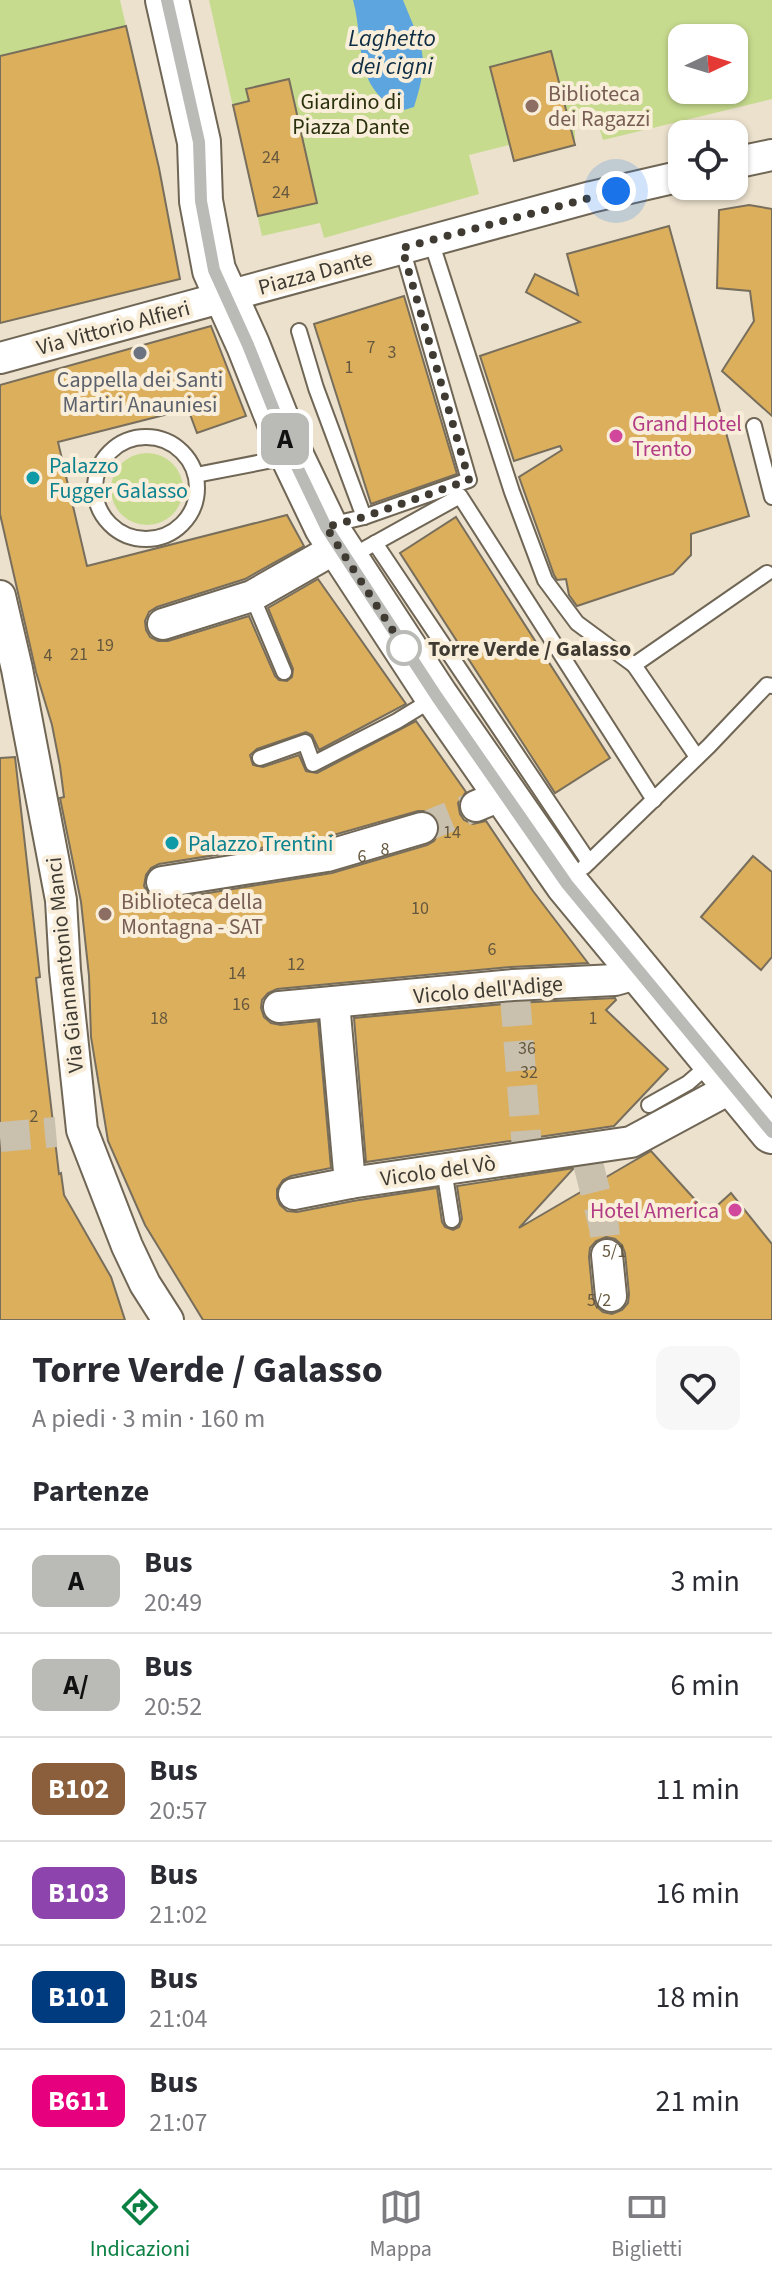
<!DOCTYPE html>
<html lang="it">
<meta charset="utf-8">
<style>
:root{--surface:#fff;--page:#f7f7f7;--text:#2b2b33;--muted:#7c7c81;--line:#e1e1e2;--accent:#0b8043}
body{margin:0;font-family:"Source Sans 3",sans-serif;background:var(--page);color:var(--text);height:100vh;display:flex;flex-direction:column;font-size:30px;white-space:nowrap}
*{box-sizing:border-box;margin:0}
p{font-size:26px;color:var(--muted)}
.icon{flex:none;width:44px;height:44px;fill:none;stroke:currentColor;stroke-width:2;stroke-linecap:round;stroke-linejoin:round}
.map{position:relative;height:1320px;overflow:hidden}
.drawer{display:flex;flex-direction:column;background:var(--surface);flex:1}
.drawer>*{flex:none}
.badge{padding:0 16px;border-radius:12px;font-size:28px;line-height:52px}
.needle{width:52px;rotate:86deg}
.tools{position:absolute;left:668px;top:24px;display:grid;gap:16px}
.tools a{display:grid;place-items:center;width:80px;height:80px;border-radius:16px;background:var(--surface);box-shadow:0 2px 6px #0004;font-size:40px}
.you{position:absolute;width:40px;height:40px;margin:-20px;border:6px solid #fff;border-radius:50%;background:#1a73e8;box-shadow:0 0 0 12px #1a73e833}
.map>.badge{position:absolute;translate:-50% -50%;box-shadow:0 0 0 4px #fff}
h2{padding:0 32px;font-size:30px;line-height:72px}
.round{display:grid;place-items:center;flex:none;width:84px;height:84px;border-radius:16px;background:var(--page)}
.headline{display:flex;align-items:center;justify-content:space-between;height:136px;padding:0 32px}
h1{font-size:38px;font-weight:700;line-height:60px}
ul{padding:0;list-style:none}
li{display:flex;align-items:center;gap:24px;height:104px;padding:0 32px;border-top:2px solid var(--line)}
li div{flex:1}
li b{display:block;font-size:30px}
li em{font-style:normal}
li .badge{min-width:88px;font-weight:700;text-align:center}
.tabs{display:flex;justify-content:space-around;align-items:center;height:112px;border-top:2px solid var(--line);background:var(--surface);font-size:22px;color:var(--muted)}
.tabs a{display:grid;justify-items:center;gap:4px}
.tabs .active{color:var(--accent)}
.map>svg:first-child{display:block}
.green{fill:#c7db8e;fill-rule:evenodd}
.water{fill:#5ca5df}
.building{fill:#dcaf5d;stroke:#786e5c;stroke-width:2;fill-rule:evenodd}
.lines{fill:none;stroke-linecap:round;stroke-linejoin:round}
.street-tunnel{stroke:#c9c0ae;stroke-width:30;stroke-dasharray:30 15;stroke-linecap:butt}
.lane-casing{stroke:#706655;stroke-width:18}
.street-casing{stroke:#706655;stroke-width:34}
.secondary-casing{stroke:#706655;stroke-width:46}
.lane{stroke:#fff;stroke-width:14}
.street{stroke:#fff;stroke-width:30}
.secondary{stroke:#fff;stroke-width:42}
.line-casing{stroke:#fff;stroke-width:18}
.line{stroke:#babab7;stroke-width:12}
.walk{stroke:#3f3b33;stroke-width:8;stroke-dasharray:0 14.4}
.education-dot{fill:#8d6e63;stroke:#f9eeda;stroke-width:3}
.worship-dot{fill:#6b7280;stroke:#f9eeda;stroke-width:3}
.hotel-dot{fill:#d1479c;stroke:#f9eeda;stroke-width:3}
.culture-dot{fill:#0f9aa8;stroke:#f9eeda;stroke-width:3}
.stop-dot{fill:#fff;stroke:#babab7;stroke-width:4}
.labels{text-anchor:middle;stroke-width:8;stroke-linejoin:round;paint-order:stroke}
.number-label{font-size:18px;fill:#66583e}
.education-label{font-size:22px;fill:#785e54;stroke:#f9eeda;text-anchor:start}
.park-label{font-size:22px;fill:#29300c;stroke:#f9eeda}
.street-label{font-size:22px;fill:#3f3b33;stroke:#f9eeda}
.worship-label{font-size:22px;fill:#5b616d;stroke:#f9eeda}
.hotel-label{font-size:22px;fill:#b23c85;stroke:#f9eeda;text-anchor:start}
.culture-label{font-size:22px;fill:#0d838f;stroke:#f9eeda;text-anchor:start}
.stop-label{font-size:22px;font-weight:bold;fill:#3f3b33;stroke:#f9eeda;text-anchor:start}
.water-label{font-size:24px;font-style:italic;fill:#0d2d45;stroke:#f9eeda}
</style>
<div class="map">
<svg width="772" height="1320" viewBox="0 0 772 1320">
<rect width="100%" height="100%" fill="#ece1cd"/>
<g class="green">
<path d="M0,0h120l6,26 -126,30z"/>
<path d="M209,0h563v99l-169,41 -5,-17 -23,5v17l-61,16 -5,-16 -40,10 10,39 -155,44 -4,-15 -58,13zM682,38h52v52h-52z"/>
<circle cx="147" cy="489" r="36"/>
</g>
<path class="water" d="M353,0h50c19,48 28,55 11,107l-10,3 -14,-3c-9,-9 -19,-19 -23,-31 -9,-24 -7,-51 -14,-76z"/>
<g class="building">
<path d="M126,26l33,142 21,111 -180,44v-267z"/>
<path d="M551,51l24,94 -61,16 -24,-94z"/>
<path d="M289,79l28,124 -59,13 -25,-111 16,-4 -3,-12z"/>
<path d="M749,205l23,4v207l-50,-45 32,-50 -4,-30 -33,-3 2,-78z"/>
<path d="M669,226l80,290 -58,18v21l-18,19 -96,32 -8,-11 -3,-16 -9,1 -3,-5 -35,-98 43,-27 -2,-4 -46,15 -34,-105 100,-34 -54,-30 9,-18 43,21 -11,-41z"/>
<path d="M404,296l53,178 -86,30 -57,-180z"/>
<path d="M211,326l35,90 -49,17 -9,-24 -130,33 29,124 200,-51 17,31 -59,33 -88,28 -8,5 -4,9 1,9 4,7 8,4h10l81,-25 26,60 4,4 8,1 5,-4 1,-8 -25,-61 50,-29 88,125 -87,46 -7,-15 -6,-3 -49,17 -7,6 3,10 10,2 36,-12 7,16 11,2 99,-52 50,71 -8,11 2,11 4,6 9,4 13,-3 47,70 55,72 -77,4 -234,22 -9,4 -6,7 -1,8 3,9 7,6 10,2 37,-4 13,147 -40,8 -8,4 -6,9v9l3,7 7,6 10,1 56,-11 84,-13 5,34 3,5 8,3 6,-3 3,-8 -5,-33 117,-18 -55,60 132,-77 57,63 23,-21 41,51v76h-569l-58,-95 -37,-84 -17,-104 -2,-61 -8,-74 -21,-104 4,-1 -4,-31 -8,-41 -16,-53 -36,-158v-129zM418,811h9l8,5 4,6v11l-5,8 -7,4 -95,28 -167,27 -10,-2 -6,-4 -5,-8 2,-11 5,-7 8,-4 164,-26zM606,1237l9,2 7,6 3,8 4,41 -1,9 -6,7 -10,4 -9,-2 -7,-6 -3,-8 -4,-41 1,-9 6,-7z"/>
<path d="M456,517l154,241 -55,35 -155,-240z"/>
<path d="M15,757l25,220 -4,1 23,196 2,-1 3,22 47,82 14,43h-125v-562z"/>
<path d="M753,856l19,16v85l-11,13 -60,-53z"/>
<path d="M615,998l1,2 -10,10 62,59 -54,57 -248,36 -12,-144 160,-15z"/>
</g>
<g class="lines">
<g class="street-tunnel">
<path d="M422,828l54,-22"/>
<path d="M515,996l12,153"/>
<path d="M0,1137l56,-5"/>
<path d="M588,1163l16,64 3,28"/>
</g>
<defs>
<g id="lane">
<path d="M431,241l81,251 33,88 32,43 57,42"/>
<path d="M299,331l17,57 48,129 -34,8"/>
<path d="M754,426l18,71"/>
<circle cx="146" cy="488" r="51"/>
<path d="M196,475l92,-18"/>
<path d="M364,517l105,-37 -67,-232"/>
<path d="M375,543l214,319"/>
<path d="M350,557l110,-61 194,304"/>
<path d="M252,596l32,76"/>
<path d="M697,757l-63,-92 133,-92"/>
<path d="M260,758l45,-16 8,22 84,-43 36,-22"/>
<path d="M584,867l125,-121 58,-61 5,1"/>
<path d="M649,1105l39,-22 23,-20"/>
<path d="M444,1169l8,51"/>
</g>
<g id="street">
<path d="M734,163l38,-8"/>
<path d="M0,358l591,-161 91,-21"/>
<path d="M0,596l17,73 44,231 4,70 17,160 45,116 18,38 23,36"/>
<path d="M163,624l89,-28 86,-49"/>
<path d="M476,806l29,-12"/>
<path d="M162,882l165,-26 95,-28"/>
<path d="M334,1002l16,181"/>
<path d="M279,1007l234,-22 102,-5 25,-7"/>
<path d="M294,1194l56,-11 281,-41 102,-55"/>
<path d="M607,1255l4,41"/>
</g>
<path id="secondary" d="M167,0l32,142 2,59 13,69 34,75 44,111 34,71 111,170 130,187 205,248"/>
</defs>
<use href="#lane" class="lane-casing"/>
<use href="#street" class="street-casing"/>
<use href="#secondary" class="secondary-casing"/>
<use href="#lane" class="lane"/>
<use href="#street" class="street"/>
<use href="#secondary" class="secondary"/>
</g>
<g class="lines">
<defs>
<path id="line" d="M167,0l32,142 2,59 13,69 34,75 44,111 34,71 111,170 130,187 205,248"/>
</defs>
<use href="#line" class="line-casing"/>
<use href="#line" class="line"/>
<path class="walk" d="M404,648l2,3 -80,-124 38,-10 105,-37 -67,-232 214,-57"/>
</g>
<g class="education-dot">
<circle cx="532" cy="106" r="8"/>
<circle cx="105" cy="914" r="8"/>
</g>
<circle class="worship-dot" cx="140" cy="353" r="8"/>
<g class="hotel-dot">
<circle cx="616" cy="436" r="8"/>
<circle cx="735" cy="1210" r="8"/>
</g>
<g class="culture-dot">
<circle cx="33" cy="478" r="8"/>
<circle cx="172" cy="843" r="8"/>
</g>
<circle class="stop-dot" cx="404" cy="648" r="16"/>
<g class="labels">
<g class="number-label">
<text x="271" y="163">24</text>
<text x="281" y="198">24</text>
<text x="371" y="353">7</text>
<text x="392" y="358">3</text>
<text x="349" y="373">1</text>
<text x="105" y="651">19</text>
<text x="79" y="660">21</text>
<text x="48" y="661">4</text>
<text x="452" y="838">14</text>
<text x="385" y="855">8</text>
<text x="362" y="862">6</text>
<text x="420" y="914">10</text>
<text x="492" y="955">6</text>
<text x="296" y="970">12</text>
<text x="237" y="979">14</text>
<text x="241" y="1010">16</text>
<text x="159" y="1024">18</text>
<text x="593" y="1024">1</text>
<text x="527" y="1054">36</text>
<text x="529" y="1078">32</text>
<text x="34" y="1122">2</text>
<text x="614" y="1257">5/1</text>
<text x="599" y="1306">5/2</text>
</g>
<g class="education-label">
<text x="548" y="101">Biblioteca<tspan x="548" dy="25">dei Ragazzi</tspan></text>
<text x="121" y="909">Biblioteca della<tspan x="121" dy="25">Montagna - SAT</tspan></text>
</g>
<g class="park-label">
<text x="351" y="109">Giardino di<tspan x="351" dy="25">Piazza Dante</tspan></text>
</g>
<g class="street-label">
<text transform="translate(315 272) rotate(-15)" y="8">Piazza Dante</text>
<text transform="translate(113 327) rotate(-15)" y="8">Via Vittorio Alfieri</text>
<text transform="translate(64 965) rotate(-96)" y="8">Via Giannantonio Manci</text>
<text transform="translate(488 989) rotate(-5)" y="8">Vicolo dell'Adige</text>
<text transform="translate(438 1170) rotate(-8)" y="8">Vicolo del Vò</text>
</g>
<g class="worship-label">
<text x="140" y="387">Cappella dei Santi<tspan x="140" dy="25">Martiri Anauniesi</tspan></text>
</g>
<g class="hotel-label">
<text x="632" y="431">Grand Hotel<tspan x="632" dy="25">Trento</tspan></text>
<text x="719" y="1218" text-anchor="end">Hotel America</text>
</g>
<g class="culture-label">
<text x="49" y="473">Palazzo<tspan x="49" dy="25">Fugger Galasso</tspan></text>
<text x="188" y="851">Palazzo Trentini</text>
</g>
<g class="stop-label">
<text x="428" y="656">Torre Verde / Galasso</text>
</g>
<g class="water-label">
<text x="392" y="46">Laghetto<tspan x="392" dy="28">dei cigni</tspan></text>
</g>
</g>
</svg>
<div class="tools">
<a><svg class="needle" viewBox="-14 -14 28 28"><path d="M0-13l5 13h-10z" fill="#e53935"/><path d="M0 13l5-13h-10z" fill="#7c7c81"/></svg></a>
<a><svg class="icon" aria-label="locate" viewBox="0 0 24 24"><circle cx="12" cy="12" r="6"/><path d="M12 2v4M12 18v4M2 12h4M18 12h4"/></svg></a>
</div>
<div class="you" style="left:616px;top:191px"></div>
<b class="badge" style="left:285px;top:439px;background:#babab7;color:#111">A</b>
</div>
<section class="drawer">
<div class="headline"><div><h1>Torre Verde / Galasso</h1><p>A piedi · 3 min · 160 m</p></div><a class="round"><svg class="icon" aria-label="heart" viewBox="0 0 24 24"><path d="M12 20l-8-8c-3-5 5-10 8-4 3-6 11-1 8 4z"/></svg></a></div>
<h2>Partenze</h2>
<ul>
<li><span class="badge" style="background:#babab7;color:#111">A</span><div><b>Bus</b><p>20:49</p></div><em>3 min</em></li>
<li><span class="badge" style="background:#babab7;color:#111">A/</span><div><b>Bus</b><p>20:52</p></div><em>6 min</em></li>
<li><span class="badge" style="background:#8b5e3c;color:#fff">B102</span><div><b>Bus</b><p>20:57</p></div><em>11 min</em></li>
<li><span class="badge" style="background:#8e44ad;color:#fff">B103</span><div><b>Bus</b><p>21:02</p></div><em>16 min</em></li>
<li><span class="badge" style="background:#003b80;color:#fff">B101</span><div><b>Bus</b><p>21:04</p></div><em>18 min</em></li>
<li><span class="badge" style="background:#e6007e;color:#fff">B611</span><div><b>Bus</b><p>21:07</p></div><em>21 min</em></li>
</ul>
</section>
<nav class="tabs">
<a class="active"><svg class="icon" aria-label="directions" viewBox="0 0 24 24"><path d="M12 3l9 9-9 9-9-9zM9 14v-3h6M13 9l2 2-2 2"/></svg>Indicazioni</a>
<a><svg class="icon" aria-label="map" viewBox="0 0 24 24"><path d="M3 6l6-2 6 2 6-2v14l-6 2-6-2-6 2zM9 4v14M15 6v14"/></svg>Mappa</a>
<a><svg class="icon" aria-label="tickets" viewBox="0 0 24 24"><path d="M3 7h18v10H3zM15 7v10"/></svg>Biglietti</a>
</nav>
